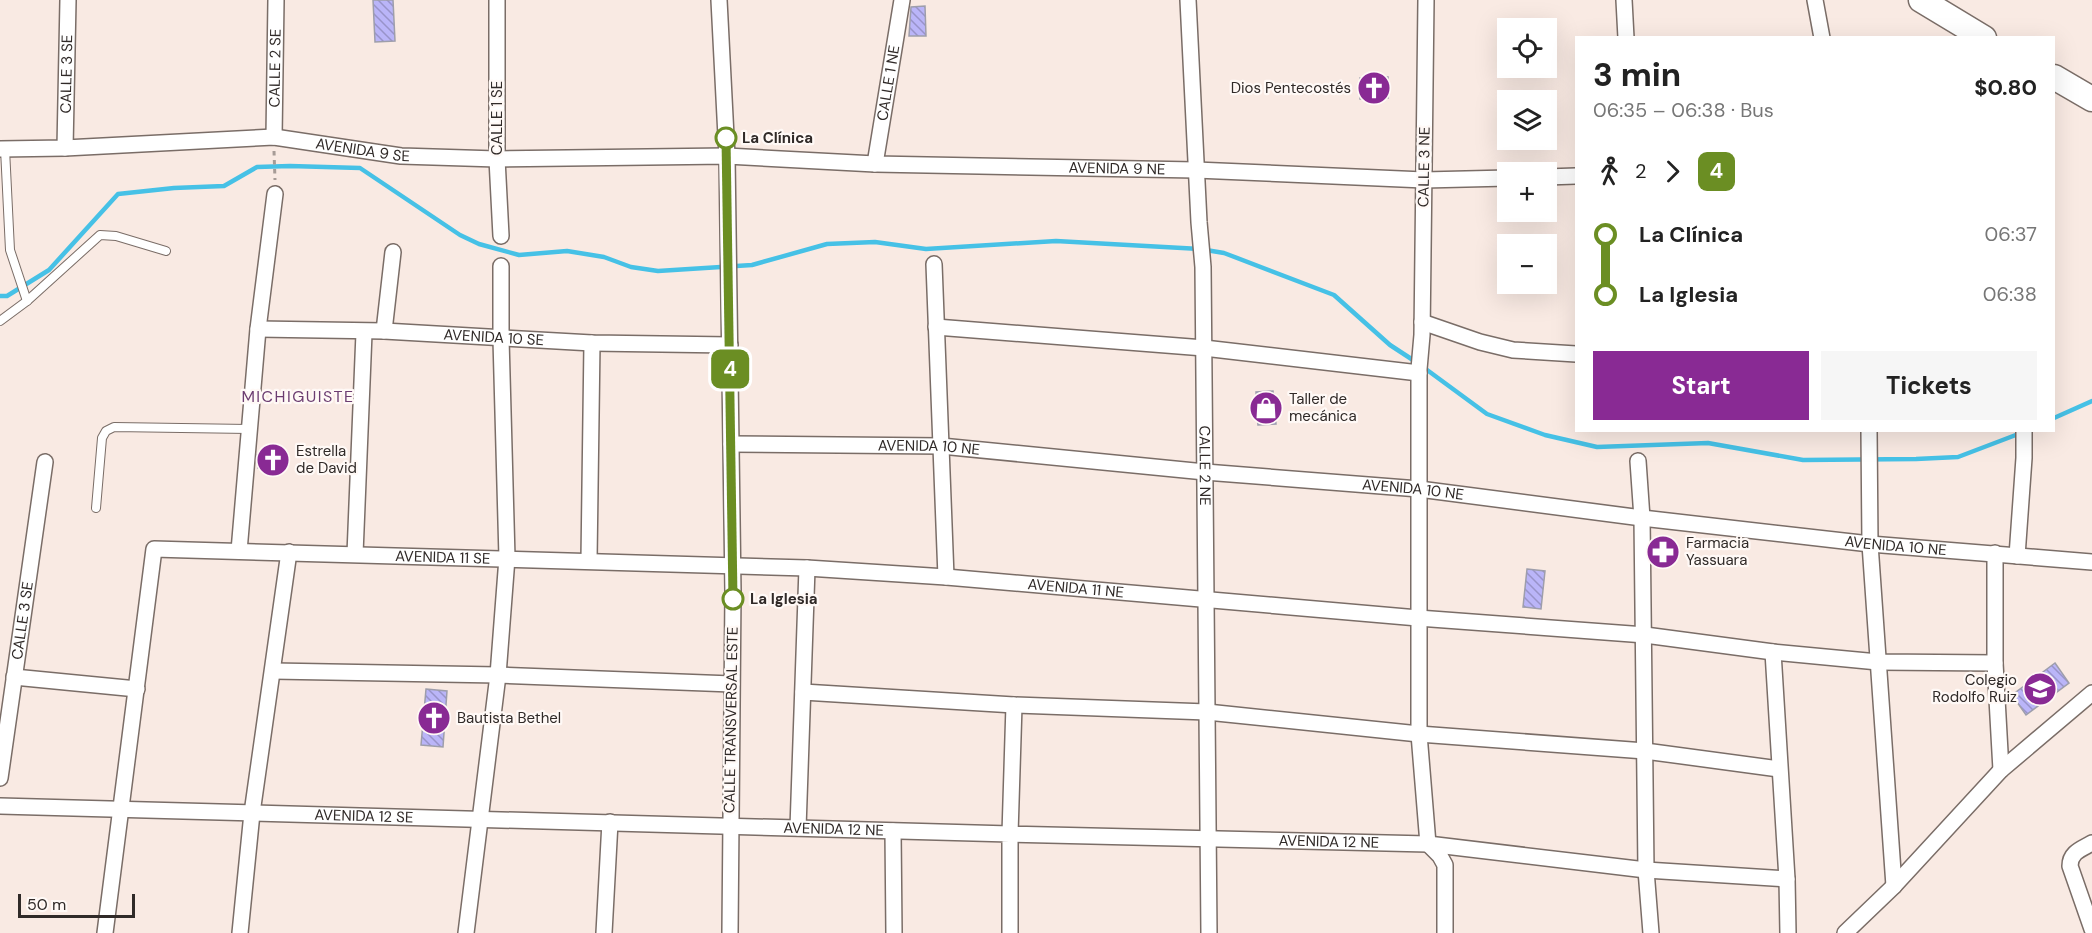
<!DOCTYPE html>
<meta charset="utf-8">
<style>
:root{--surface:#fff;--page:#f6f6f6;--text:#222;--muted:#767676;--accent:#892a94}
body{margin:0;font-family:"DM Sans",sans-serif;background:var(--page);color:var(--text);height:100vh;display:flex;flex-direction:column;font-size:22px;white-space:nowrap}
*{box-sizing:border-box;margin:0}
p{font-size:20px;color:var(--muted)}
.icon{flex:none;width:33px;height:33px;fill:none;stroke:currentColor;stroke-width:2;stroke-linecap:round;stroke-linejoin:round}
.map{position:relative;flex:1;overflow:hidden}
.sheet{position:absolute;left:1575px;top:36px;width:480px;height:396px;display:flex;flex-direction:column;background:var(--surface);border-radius:0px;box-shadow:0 6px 24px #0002}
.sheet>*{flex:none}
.badge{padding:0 12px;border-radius:9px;font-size:21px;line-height:39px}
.controls{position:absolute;left:1497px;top:18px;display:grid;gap:12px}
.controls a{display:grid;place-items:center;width:60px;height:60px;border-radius:0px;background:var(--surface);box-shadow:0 6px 24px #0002;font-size:30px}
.scale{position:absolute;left:18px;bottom:15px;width:117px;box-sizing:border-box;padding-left:6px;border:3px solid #302a28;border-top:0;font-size:16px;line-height:21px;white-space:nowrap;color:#302a28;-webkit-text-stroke:4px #fff9f6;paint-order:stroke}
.map>.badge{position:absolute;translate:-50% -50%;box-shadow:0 0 0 3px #fff}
.legs{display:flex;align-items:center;gap:9px;height:66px;padding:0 18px;font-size:20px}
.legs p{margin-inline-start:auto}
.headline{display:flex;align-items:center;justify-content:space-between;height:102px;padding:0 18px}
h1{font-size:33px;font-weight:700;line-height:45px}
.cta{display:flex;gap:12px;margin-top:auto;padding:12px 18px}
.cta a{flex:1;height:69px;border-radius:0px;background:var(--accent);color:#fff;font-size:24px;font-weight:700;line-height:69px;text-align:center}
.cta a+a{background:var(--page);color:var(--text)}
ul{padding:0 18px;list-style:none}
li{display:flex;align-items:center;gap:21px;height:60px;font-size:22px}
li i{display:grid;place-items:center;width:9px;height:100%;margin:0 8px;background:currentColor}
li i::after{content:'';width:15px;height:15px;margin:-8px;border:4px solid;border-radius:50%;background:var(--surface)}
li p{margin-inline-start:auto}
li:first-child i{background:linear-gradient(#0000 50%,currentColor 0)}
li:last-child i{background:linear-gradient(currentColor 50%,#0000 0)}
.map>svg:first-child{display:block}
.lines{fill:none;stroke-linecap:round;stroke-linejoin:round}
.stream{stroke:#46c1e6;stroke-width:4.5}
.building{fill:url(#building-back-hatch);stroke:#9e9eab;stroke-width:1.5}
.lane-casing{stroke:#7a6d67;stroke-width:10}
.street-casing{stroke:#7a6d67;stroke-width:18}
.primary-casing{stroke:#7a6d67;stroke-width:27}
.path{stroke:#a79c97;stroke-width:3;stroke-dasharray:4.5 4.5;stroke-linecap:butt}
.lane{stroke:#fff;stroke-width:8}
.street{stroke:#fff;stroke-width:15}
.primary{stroke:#fff;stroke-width:24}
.line-1-casing{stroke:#fff;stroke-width:14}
.line-1{stroke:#6b8e23;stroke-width:9}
.stop-1-dot{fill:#fff;stroke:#6b8e23;stroke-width:3}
.labels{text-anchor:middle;stroke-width:4.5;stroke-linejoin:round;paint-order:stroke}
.street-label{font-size:15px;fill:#302a28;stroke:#fff9f6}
.poi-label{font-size:15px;fill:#302a28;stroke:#fff9f6;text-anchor:start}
.stop-label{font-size:15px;font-weight:bold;fill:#302a28;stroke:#fff9f6;text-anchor:start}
.neighbourhood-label{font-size:16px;letter-spacing:1.5px;fill:#6c3d71;stroke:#fff9f6}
</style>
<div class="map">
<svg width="2092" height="933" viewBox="0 0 2092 933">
<defs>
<pattern id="building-back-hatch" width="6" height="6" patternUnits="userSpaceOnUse" patternTransform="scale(1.5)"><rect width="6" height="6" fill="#bab5f8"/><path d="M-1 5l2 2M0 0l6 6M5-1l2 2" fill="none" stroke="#9893c9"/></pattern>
</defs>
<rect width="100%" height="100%" fill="#f9eae3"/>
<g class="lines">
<g class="stream">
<path d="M0,296h7l42,-26 69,-76 56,-6 50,-2 33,-19 33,-1 70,2 100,67 19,9 40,11 48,-4 37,6 27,10 27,4 94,-6 75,-21 48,-2 51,7 130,-8 144,8 24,4 110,42 56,50 26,17"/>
<path d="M1423,367l64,47 58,21 52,12 111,-4 95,17 113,-1 42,-2 63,-24"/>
<path d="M2054,418l38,-17"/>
</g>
</g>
<g class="building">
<path d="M373,0h20l2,41 -20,1z"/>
<path d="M925,6l1,30h-17l2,-29z"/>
<path d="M1388,77v21l-28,1v-21z"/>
<path d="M1273,391l3,33 -18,1 -2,-33z"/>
<path d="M287,452l1,14 -30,2 -1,-13z"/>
<path d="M1527,569l18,2 -4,38 -18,-2z"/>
<path d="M2055,663l14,20 -43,32 -14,-20z"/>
<path d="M426,689l21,2 -4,56 -22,-2z"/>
</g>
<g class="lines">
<defs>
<g id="lane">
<path d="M5,149l5,101 17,51"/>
<path d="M0,321l27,-20 73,-66 16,1 50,15"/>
<path d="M96,508l6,-70 4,-7 8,-4 135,2"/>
</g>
<g id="street">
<path d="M497,0v159l4,77"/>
<path d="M719,0l8,156 6,436 -3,341"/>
<path id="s1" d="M1188,0l11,222 4,45 6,666"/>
<path d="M1426,0l-4,335 -3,34v365l9,110 12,12 5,9v68"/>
<path d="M1624,0l2,38"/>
<path d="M1815,0l7,38"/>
<path id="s2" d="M274,137l2,-137"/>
<path id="s3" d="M65,148l3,-148"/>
<path id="s4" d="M0,149l65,-1 209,-11 127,19 96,3 230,-3 148,8 321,6 228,10 84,-2"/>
<path id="s5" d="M875,164l27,-164"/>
<path d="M1546,177l30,-1"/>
<path d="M934,264l12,313"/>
<path d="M1422,322l58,20 33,8 63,4"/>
<path d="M936,327l268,21 215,25"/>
<path id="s6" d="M258,329l126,2 208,12 138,2"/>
<path d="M384,331l9,-79"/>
<path d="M1869,430l1,114 24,342"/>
<path id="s7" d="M731,444l210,2 264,26 214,17 223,29 228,26 222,18"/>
<path d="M1638,461l4,57 4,352 5,63"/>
<path d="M239,551l19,-222 17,-135"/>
<path d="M1995,553v110l6,107"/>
<path d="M355,554l9,-221"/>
<path d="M2017,556l7,-98v-28"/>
<path d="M589,560l3,-217"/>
<path d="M1773,652l14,227 1,54"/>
<path d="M273,671l225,4 234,9"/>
<path d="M14,677l123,12"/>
<path d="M803,692l211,13 193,7 212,22 226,17 134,18"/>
<path id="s8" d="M1014,705l-4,129 418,10 218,26 141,9"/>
<path id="s9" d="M0,778l45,-316"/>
<path id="s10" d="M0,806l1010,28v99"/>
<path d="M798,828l9,-260"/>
<path d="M893,831l1,102"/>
<path d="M2092,843c-10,6 -22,9 -22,23l22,63"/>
<path id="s11" d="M105,933l49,-384 653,19 139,9 472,41 227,17 128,17 105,10 117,1"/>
<path d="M240,933l12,-120 37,-261"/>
<path d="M466,933l32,-258 9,-117 -6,-219v-73"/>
<path d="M604,933l6,-111"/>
<path d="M1845,933l49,-47 107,-116 91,-77"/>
</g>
<g id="primary">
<path d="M1921,0l63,38"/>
<path d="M2054,77l38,22"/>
</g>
</defs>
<use href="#lane" class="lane-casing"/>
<use href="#street" class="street-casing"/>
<use href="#primary" class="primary-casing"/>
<path class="path" d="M274,151l1,29"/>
<use href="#lane" class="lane"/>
<use href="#street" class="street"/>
<use href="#primary" class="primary"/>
</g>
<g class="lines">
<defs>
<path id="line-1" d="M726,138l7,461"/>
</defs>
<use href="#line-1" class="line-1-casing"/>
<use href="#line-1" class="line-1"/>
</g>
<defs>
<symbol id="church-disc" viewBox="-11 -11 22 22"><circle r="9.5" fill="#892a94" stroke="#fff9f6"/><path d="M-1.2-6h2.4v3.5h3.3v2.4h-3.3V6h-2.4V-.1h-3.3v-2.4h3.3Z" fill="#fff"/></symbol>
<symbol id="shop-disc" viewBox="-11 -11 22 22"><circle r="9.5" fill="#892a94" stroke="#fff9f6"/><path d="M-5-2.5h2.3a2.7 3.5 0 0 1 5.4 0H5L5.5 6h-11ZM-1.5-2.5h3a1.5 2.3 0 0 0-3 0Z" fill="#fff"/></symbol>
<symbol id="pharmacy-disc" viewBox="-11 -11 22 22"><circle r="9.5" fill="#892a94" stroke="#fff9f6"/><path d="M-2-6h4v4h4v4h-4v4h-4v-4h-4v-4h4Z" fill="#fff"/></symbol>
<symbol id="university-disc" viewBox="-11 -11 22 22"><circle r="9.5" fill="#892a94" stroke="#fff9f6"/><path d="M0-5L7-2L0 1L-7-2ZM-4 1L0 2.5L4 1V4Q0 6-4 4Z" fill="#fff"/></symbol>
</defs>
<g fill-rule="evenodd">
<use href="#church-disc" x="1355" y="69" width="38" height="38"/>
<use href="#shop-disc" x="1247" y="389" width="38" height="38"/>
<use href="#church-disc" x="254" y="441" width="38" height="38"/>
<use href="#pharmacy-disc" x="1644" y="533" width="38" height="38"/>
<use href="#university-disc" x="2021" y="670" width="38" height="38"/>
<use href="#church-disc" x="415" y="699" width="38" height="38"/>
</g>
<g class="stop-1-dot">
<circle cx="726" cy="138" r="10"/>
<circle cx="733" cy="599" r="10"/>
</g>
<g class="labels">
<g class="street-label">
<text dy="5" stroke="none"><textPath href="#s2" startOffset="69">CALLE 2 SE</textPath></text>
<text dy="5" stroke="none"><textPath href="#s3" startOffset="74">CALLE 3 SE</textPath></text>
<text dy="5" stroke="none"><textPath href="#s5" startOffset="82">CALLE 1 NE</textPath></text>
<text transform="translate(497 118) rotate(-90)" y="5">CALLE 1 SE</text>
<text dy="5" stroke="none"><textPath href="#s4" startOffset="364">AVENIDA 9 SE</textPath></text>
<text transform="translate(1424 167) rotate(-89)" y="5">CALLE 3 NE</text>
<text dy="5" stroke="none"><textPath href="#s4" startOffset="1119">AVENIDA 9 NE</textPath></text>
<text dy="5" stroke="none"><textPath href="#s6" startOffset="236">AVENIDA 10 SE</textPath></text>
<text dy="5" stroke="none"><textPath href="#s7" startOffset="198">AVENIDA 10 NE</textPath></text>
<text dy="5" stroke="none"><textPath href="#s1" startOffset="466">CALLE 2 NE</textPath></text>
<text dy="5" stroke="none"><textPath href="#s7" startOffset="684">AVENIDA 10 NE</textPath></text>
<text dy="5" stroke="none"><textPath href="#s7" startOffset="1170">AVENIDA 10 NE</textPath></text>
<text dy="5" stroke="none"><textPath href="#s11" startOffset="676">AVENIDA 11 SE</textPath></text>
<text dy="5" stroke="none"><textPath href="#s11" startOffset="1310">AVENIDA 11 NE</textPath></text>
<text dy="5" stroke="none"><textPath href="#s9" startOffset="159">CALLE 3 SE</textPath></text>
<text transform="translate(731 720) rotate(-89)" y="5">CALLE TRANSVERSAL ESTE</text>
<text dy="5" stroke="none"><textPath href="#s10" startOffset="364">AVENIDA 12 SE</textPath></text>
<text dy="5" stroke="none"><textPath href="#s10" startOffset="834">AVENIDA 12 NE</textPath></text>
<text dy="5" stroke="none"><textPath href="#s8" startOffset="448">AVENIDA 12 NE</textPath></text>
</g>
<g class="poi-label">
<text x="1351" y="93" text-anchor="end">Dios Pentecostés</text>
<text x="1289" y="404">Taller de<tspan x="1289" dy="17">mecánica</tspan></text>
<text x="296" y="456">Estrella<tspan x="296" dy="17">de David</tspan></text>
<text x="1686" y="548">Farmacia<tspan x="1686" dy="17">Yassuara</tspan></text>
<text x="2017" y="685" text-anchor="end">Colegio<tspan x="2017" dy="17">Rodolfo Ruiz</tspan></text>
<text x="457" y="723">Bautista Bethel</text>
</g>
<g class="stop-label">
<text x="742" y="143">La Clínica</text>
<text x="750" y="604">La Iglesia</text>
</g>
<g class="neighbourhood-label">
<text x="298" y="402">MICHIGUISTE</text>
</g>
</g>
</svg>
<div class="controls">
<a><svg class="icon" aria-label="locate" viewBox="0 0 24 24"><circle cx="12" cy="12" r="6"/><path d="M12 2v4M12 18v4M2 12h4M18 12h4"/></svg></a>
<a><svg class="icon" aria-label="layers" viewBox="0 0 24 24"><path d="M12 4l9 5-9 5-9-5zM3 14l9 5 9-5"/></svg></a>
<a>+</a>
<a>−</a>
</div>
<div class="scale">50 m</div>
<b class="badge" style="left:730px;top:369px;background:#6b8e23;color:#fff">4</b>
<section class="sheet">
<div class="headline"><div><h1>3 min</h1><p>06:35 – 06:38 · Bus</p></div><b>$0.80</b></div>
<div class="legs"><svg class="icon" aria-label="walk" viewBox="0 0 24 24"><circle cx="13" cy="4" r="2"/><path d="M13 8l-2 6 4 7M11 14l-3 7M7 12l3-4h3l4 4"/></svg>2<svg class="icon" aria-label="forward" viewBox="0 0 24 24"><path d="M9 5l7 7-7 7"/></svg><b class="badge" style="background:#6b8e23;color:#fff">4</b></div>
<ul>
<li><i style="color:#6b8e23"></i><b>La Clínica</b><p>06:37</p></li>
<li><i style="color:#6b8e23"></i><b>La Iglesia</b><p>06:38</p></li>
</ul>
<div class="cta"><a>Start</a><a>Tickets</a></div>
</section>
</div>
